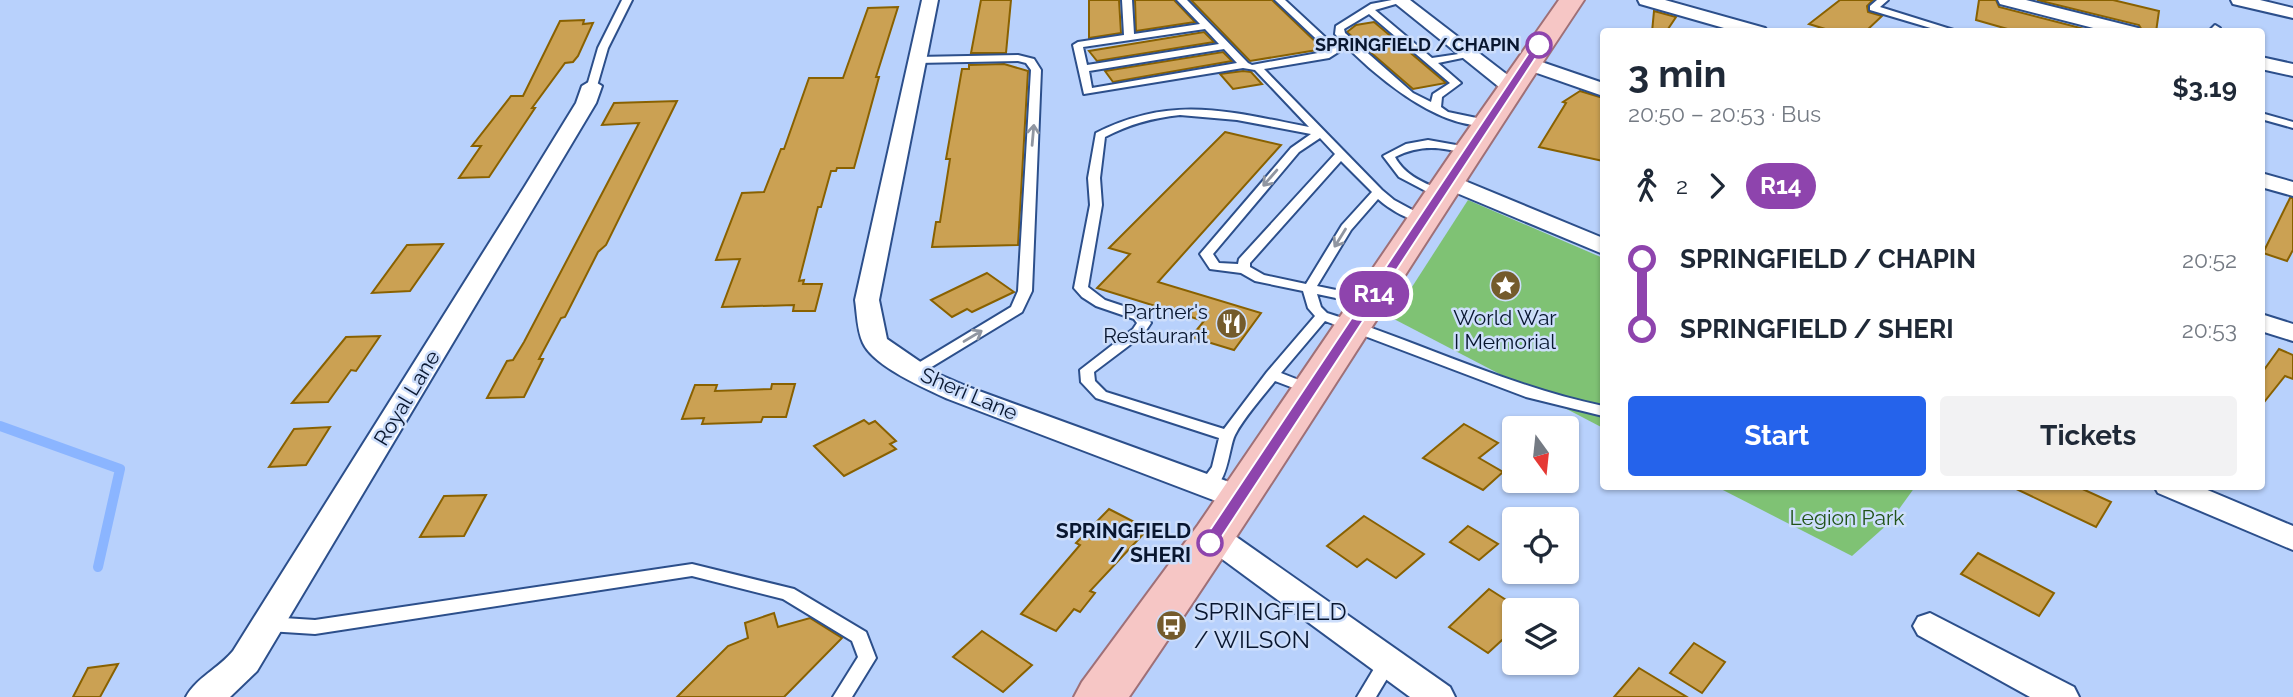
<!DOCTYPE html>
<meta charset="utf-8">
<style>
:root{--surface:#fff;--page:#f2f2f3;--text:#1f2937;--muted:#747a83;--accent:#2563eb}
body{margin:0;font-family:Raleway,sans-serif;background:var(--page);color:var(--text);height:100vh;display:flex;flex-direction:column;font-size:26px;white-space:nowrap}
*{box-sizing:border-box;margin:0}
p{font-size:23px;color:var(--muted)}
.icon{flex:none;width:38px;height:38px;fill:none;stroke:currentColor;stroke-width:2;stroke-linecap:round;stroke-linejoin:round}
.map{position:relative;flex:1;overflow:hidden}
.drawer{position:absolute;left:1600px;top:28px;width:665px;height:462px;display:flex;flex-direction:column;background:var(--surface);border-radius:7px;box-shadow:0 2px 5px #0004}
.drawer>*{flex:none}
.badge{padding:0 14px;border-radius:23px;font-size:24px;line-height:46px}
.needle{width:46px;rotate:165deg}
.buttons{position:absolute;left:1502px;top:416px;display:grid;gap:14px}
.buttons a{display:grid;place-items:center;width:77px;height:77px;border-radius:7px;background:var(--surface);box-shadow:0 2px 5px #0004;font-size:35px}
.map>.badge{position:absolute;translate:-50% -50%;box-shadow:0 0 0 4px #fff}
.legs{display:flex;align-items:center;gap:10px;height:77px;padding:0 28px;font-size:23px}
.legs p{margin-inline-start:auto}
.summary{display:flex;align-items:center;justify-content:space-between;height:119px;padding:0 28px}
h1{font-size:38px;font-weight:700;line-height:52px}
.cta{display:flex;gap:14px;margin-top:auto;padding:14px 28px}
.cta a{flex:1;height:80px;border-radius:7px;background:var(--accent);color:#fff;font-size:28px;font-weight:700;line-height:80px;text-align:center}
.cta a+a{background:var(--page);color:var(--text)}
ul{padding:0 28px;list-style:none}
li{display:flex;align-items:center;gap:24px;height:70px;font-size:26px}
li i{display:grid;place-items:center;width:10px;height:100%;margin:0 9px;background:currentColor}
li i::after{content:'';width:18px;height:18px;margin:-9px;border:5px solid;border-radius:50%;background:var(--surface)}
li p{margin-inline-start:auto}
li:first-child i{background:linear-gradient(#0000 50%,currentColor 0)}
li:last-child i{background:linear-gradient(currentColor 50%,#0000 0)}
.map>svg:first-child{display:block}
.green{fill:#7fc274}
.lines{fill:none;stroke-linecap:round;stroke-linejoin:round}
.stream{stroke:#8bb5ff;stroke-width:10}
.building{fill:#cba153;stroke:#896100;stroke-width:2}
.lane-casing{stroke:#2c4f8b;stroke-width:4}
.street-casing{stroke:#2c4f8b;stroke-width:4}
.primary-casing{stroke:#9f7077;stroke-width:4}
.lane{fill:#fff;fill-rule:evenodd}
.street{fill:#fff;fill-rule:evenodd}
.primary{fill:#f6c6c5;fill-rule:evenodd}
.oneway{stroke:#9096a1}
.line-1{fill:#8e44ad;stroke:#fff;stroke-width:2}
.stop-1-dot{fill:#fff;stroke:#8e44ad;stroke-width:3.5}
.labels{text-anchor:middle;stroke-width:5;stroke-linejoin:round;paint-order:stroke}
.far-stop-label{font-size:18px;font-weight:bold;fill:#08162f;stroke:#cddefb;text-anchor:end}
.poi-label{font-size:21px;fill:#08162f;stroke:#cddefb;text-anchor:end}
.street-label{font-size:21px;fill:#08162f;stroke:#cddefb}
.park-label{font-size:21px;fill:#215318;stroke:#cddefb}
.stop-label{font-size:21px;font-weight:bold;fill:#08162f;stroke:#cddefb;text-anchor:end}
.near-poi-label{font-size:24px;fill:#08162f;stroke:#cddefb;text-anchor:start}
</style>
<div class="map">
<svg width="2293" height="697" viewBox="0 0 2293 697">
<rect width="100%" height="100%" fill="#b8d1fc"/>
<g class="green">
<path d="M1468,200l135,58v170l-211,-110z"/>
<path d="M1717,487h198l-26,36 -37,33z"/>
</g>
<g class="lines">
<path class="stream" d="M0,426l120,43 -22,98"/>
</g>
<g class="building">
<path d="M981,0h30l-5,53h-35z"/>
<path d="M1089,0h30l2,33 -32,5z"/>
<path d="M1135,0h39l21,22 -59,9z"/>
<path d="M1191,0h81l51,49 -73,12z"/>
<path d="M1840,0h33l-6,6 1,6 14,4 -17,16h-30l-26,-8z"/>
<path d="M1979,0h17l3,7 97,25h-78l-42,-12z"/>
<path d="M2037,0h76l46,11 -3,21h-13l-4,-7z"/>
<path d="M898,7l-22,70h3l-25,91h-17l-1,3h-5l-10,36h-3l-19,74 5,-1 -1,4h19l-7,27h-22l1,-6 -72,2 18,-48 -24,1 26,-67 22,-1 17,-43h3l25,-71h34l25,-70z"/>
<path d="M1654,11l22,6 -10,15h-14z"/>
<path d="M584,20l-1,4 10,-1 -15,33 -5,6 -8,1 -33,45h3l-46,69 -30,1 22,-32h-9l39,-50h12l37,-75z"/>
<path d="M1374,22l72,61 -33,6 -66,-57 9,-7z"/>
<path d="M1204,32l10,10 -117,19 -8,-10z"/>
<path d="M1223,52l9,9 -119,21 -8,-11z"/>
<path d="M1004,64l24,7 -10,174 -86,2 4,-25h4l10,-63h-4l16,-90h7v-4z"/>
<path d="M1243,71l8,1 11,12 -29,5 -13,-15z"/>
<path d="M1580,91l23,7v63l-64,-14 27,-44 -3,-1z"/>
<path d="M677,101l-71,144 -8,7 -33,65 -4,1 -22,41h4l-19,38 -37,1 20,-37 6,-1 11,-18 115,-219 -37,2 12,-22z"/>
<path d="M1225,132l56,13 -123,137 103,31 -27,37 -43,-13 13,-16 -107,-33 33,-34 -21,-6z"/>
<path d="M2290,198h3v52l-6,11 -24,-8z"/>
<path d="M443,244l-33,47 -38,2 35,-48z"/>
<path d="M987,273l27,19 -42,20 -5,-3 -15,8 -21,-17z"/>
<path d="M380,336l-24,35 -5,-1 -23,32 -36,1 54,-66z"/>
<path d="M2279,349l14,6v24l-8,-3 -24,30v-32z"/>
<path d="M772,384h23l-9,33h-23l-2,5 -59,2 2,-6 -22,1 13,-34h22l-2,6 56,-2z"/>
<path d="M864,420l5,4 6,-3 21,20 -6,3 6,5 -52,27 -30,-30z"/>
<path d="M1464,424l34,19 -19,15 24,14 -20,18 -60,-32z"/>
<path d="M330,427l-24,38 -37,2 25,-38z"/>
<path d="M2010,486h66l35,16 -15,25z"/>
<path d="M486,495l-22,41 -44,1 24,-41z"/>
<path d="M1109,509l39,20 -58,62 5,2 -15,19 -6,-3 -18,22 -35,-17 59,-69 -4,-2z"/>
<path d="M1364,516l60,38 -28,24 -29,-19 -10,8 -30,-21z"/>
<path d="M1468,526l30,18 -19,16 -29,-18z"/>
<path d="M1978,553l76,40 -15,23 -78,-42z"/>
<path d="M1489,589l25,16v24l-26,24 -39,-26z"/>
<path d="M774,613l4,14 32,-9 32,20 -58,59h-107l51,-51 20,-8 -3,-15z"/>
<path d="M982,631l50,34 -29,27 -50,-35z"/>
<path d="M1694,643l31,19 -23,31 -32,-20z"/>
<path d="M118,664l-18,33h-27l15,-29z"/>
<path d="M1639,668l48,29h-73z"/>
</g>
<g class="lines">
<defs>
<g id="lane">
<path d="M622,0h10l-24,48 -11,38 -5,3 -4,-1 -1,-2 11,-38z"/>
<path d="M1122,0h10l2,34 66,-10 -23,-24h10l61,63 4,2 77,-14 -54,-51h10l55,51 -11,7 -65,11 118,121 12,10 35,19 -2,3c-15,1 -38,-13 -49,-23l-27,31 -34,56 57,12 2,3 -7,4 -52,-11 4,13 6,6c93,29 180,73 276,93v10l-77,-19 -201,-76 -44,52 33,13 2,3 -2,3h-10l-29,-11c-13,17 -30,35 -40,54 -7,13 -7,62 -34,54l-2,-4 13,-18 7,-29 -123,-40 -15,-16 -1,-12 53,-41 4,-6 -3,-4 -38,-13 -14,-9 -8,-9 16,-83 -2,-27 8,-45c77,-39 134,-21 213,-6l-54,-57 -12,-2 -159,26 -11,-49 5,-3 46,-7zM1205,29l14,15 -132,21 -4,-18zM1224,49l13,14 -145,25 -3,-17zM1180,115l57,5 74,14 -20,14 -91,106 10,15 31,4 14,8 48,10 5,17 7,8 -48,56 -43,57 -118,-37 -11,-11 -1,-9 49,-37 8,-12 -7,-10 -39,-13 -17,-13 14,-82 -2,-27 5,-41c25,-13 47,-19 75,-22zM1320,138l15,16 -96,105 -1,5 -19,-1 -6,-9 86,-102zM1341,161l31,31 -30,33 -36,59 -42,-9 -14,-8v-4z"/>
<path d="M1392,0l14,1 -31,9 57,48 40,-6v4l-34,7 23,20 -19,14 -1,10 7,5 43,9v4c-52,7 -123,-54 -156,-91l1,-8 35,-22zM1369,14l81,69 -17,11 -2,8 -18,-9 -68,-60 -1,-4z"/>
<path d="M1877,0h11l-8,7 80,25h-16l-74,-22v-4z"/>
<path d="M2215,25l5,3 -2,4h-10z"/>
<path d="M1018,55l16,4 7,11 -9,221 -10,21 -102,62h-10l-2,-3 2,-3 101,-61 7,-16 13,-221 -5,-7 -8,-2 -101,2 -5,-3 5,-3z"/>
<path d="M2261,113l32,9v6l-32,-9z"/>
<path d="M1428,140l28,5 18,6 -6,3c-27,-7 -47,-10 -73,3 10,19 30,26 48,34v6l-4,1 -40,-21 -16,-21 23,-12z"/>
<path d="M692,564l102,25 72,43 10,26 -24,39h-19l25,-40 -6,-16 -69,-42 -91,-23 -377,58 -47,-3 -6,-2 -3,-5 3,-5 6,-2 47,3z"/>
<path d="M1388,655l7,2 2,5 -21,35h-19l24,-40z"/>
</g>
<g id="street">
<path d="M922,0h16l-59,300 8,39 51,35 30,13 283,103 4,8 -4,8 -11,3 -11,-3 -281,-107c-22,-10 -75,-33 -85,-56 -6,-12 -6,-30 -8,-43z"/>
<path d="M1391,0h19l108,83 3,4 -3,4h-14z"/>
<path d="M1638,0h27l100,28 3,4h-30l-98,-28z"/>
<path d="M1998,0h28l112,28 3,4h-32l-109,-28z"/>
<path d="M2231,0h29l33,8v10l-60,-14z"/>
<path d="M1527,57l76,26v13l-83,-29 -2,-4z"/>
<path d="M2261,57l32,7v12l-32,-7z"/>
<path d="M592,80l10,6 -6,17 -339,568 -27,26h-44c10,-19 33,-29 47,-46l292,-465 51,-83 6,-17z"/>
<path d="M2261,173l32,9v14l-32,-9z"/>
<path d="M1448,174l155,64v16l-163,-68 -3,-5 3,-5z"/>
<path d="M2261,314l32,10v17l-32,-10z"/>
<path d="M2154,486h44l95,40v24l-135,-57z"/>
<path d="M1214,526l11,3 225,158 5,10h-45l-207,-152 -5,-8 5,-8z"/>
<path d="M1930,613l144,74 5,10h-49l-112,-62 -5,-9 5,-9z"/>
</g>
<path id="primary" d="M1559,0h25c-154,231 -298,468 -455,697h-55l8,-15 116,-157 255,-374z"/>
</defs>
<use href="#lane" class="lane-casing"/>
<use href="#street" class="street-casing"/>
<use href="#primary" class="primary-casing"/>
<use href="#lane" class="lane"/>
<use href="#street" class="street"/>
<use href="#primary" class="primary"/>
</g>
<defs><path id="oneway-shaft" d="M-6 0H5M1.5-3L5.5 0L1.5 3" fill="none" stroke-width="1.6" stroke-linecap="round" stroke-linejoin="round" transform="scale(1.75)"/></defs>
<g class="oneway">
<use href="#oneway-shaft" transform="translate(1033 135) rotate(-85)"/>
<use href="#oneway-shaft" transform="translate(1270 178) rotate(131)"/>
<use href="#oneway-shaft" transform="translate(1340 238) rotate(122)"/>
<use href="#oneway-shaft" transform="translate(973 336) rotate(-31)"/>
</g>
<path class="line-1" d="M1539,42l5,3 -329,502h-11l-3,-4 3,-4 330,-494z"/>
<defs>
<symbol id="sight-disc" viewBox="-11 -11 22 22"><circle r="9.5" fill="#745b2c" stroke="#cddefb"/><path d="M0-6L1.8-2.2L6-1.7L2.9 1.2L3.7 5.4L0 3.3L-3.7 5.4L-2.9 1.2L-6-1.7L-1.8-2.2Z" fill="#fff"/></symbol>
<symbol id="restaurant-disc" viewBox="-11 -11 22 22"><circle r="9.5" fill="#745b2c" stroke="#cddefb"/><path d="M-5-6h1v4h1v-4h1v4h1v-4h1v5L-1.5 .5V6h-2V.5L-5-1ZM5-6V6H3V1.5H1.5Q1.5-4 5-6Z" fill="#fff"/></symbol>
<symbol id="bus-disc" viewBox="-11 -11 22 22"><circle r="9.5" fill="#745b2c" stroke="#cddefb"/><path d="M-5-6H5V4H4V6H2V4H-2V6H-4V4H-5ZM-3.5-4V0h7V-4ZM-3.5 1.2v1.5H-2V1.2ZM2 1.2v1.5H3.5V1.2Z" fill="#fff"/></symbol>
</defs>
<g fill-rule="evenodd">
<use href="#sight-disc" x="1488" y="268" width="35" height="35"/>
<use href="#restaurant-disc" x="1214" y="306" width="35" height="35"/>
<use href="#bus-disc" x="1154" y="608" width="35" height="35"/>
</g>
<g class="stop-1-dot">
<circle cx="1539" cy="45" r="12"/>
<circle cx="1210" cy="543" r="12"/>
</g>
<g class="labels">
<g class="far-stop-label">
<text x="1520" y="51">SPRINGFIELD / CHAPIN</text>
</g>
<g class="poi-label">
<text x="1208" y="319">Partner's<tspan x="1208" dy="24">Restaurant</tspan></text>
<text x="1505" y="325" text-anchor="middle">World War<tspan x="1505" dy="24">I Memorial</tspan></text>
</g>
<g class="street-label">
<text transform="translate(969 394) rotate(23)" y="7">Sheri Lane</text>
<text transform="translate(407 398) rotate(-59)" y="7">Royal Lane</text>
</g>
<g class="park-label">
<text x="1847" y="525">Legion Park</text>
</g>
<g class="stop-label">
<text x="1191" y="538">SPRINGFIELD<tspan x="1191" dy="24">/ SHERI</tspan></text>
</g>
<g class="near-poi-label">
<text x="1194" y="620">SPRINGFIELD<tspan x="1194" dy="28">/ WILSON</tspan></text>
</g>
</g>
</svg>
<div class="buttons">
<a><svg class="needle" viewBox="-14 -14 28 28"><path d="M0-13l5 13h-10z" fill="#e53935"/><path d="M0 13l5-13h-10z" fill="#747a83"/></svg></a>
<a><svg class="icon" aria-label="locate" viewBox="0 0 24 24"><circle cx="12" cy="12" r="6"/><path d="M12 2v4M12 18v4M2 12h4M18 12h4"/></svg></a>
<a><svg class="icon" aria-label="layers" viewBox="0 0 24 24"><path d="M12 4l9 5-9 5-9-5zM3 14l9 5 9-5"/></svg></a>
</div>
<b class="badge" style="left:1374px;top:294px;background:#8e44ad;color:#fff">R14</b>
<section class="drawer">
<div class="summary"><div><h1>3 min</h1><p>20:50 – 20:53 · Bus</p></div><b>$3.19</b></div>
<div class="legs"><svg class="icon" aria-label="walk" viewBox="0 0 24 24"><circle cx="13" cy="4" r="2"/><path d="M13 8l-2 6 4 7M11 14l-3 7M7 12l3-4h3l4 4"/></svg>2<svg class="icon" aria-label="forward" viewBox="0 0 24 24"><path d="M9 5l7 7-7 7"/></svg><b class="badge" style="background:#8e44ad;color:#fff">R14</b></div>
<ul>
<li><i style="color:#8e44ad"></i><b>SPRINGFIELD / CHAPIN</b><p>20:52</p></li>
<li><i style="color:#8e44ad"></i><b>SPRINGFIELD / SHERI</b><p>20:53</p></li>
</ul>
<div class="cta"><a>Start</a><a>Tickets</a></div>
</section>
</div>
